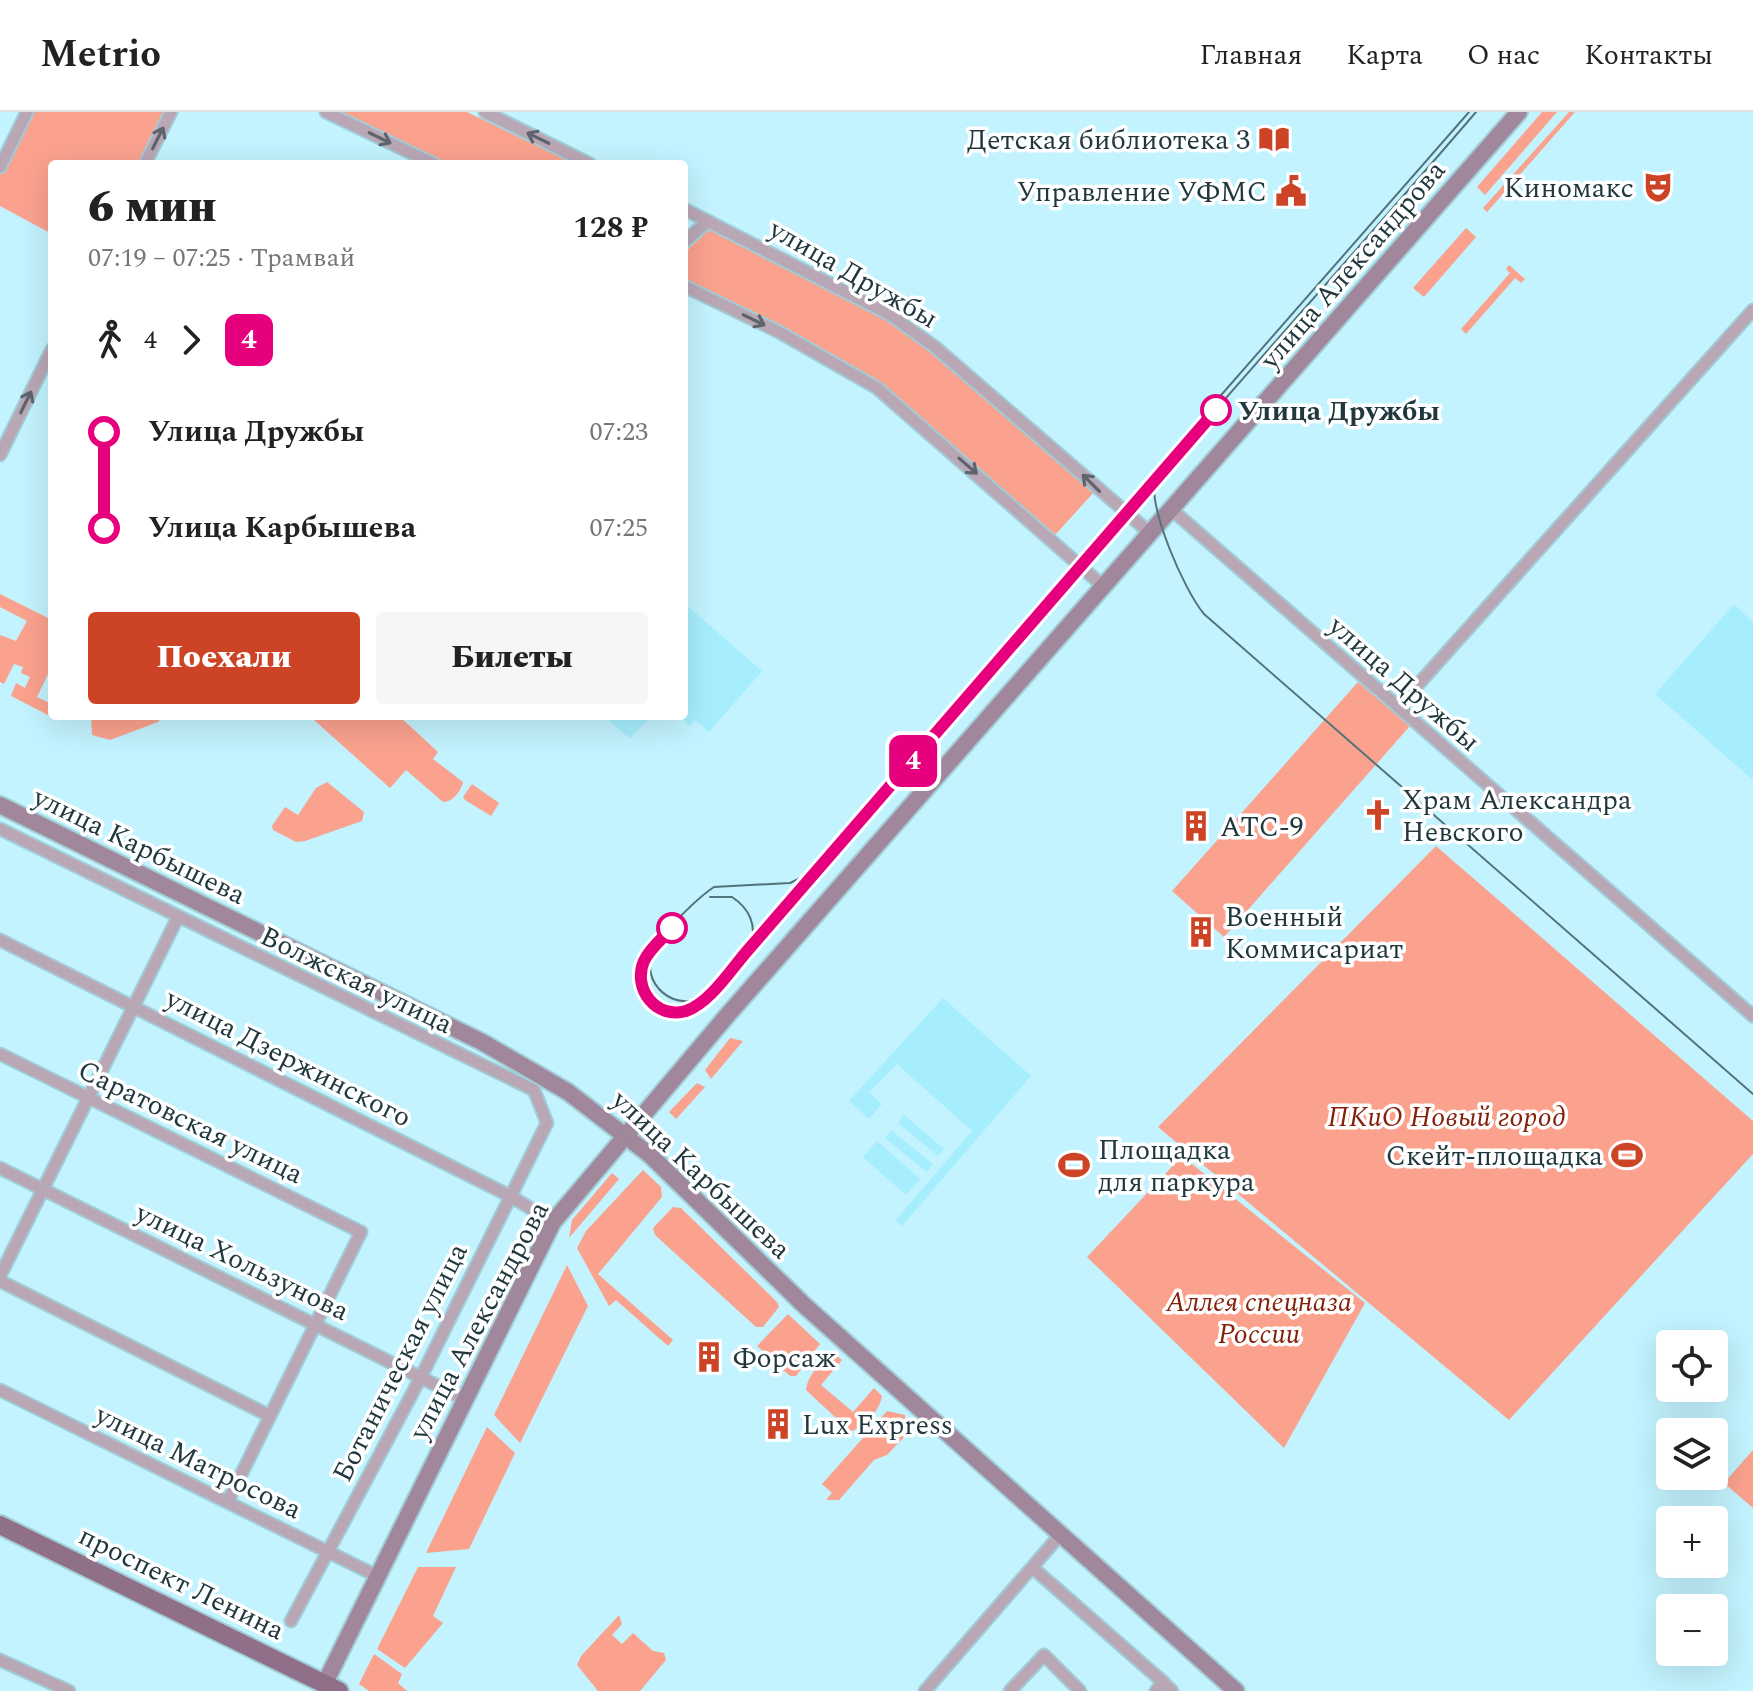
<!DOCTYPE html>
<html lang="ru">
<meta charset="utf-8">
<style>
:root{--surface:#fff;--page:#f6f6f6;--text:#222;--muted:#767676;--line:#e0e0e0;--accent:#cd4326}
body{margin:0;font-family:Spectral,serif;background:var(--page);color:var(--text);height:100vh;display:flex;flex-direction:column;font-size:30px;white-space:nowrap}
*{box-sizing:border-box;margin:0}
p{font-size:26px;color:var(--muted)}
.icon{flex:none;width:44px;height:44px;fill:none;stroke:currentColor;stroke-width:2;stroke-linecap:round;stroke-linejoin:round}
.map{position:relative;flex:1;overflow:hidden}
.panel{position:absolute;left:48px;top:48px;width:640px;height:560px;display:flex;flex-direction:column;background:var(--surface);border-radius:8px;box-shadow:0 8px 32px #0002}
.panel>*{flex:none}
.badge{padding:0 16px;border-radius:12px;font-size:28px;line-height:52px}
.tools{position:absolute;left:1656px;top:1218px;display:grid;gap:16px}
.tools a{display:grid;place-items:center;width:72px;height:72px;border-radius:8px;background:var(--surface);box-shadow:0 8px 32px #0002;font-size:40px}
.map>.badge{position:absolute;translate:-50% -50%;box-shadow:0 0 0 4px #fff}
.legs{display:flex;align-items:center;gap:12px;height:88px;padding:0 40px;font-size:26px}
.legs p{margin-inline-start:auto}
.summary{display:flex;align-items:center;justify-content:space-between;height:136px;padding:0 40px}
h1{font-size:44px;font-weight:800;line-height:60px}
.action{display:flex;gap:16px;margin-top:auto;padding:16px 40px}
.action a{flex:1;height:92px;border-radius:8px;background:var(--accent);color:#fff;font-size:32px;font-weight:800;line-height:92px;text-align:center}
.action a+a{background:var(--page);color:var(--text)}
ul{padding:0 40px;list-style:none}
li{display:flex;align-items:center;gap:28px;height:96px;font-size:30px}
li i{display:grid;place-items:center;width:12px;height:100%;margin:0 10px;background:currentColor}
li i::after{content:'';width:20px;height:20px;margin:-10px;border:6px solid;border-radius:50%;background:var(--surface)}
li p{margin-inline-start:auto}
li:first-child i{background:linear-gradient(#0000 50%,currentColor 0)}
li:last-child i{background:linear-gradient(currentColor 50%,#0000 0)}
header{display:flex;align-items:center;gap:48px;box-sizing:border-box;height:112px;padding:0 40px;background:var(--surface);border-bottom:2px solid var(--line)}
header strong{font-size:38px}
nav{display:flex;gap:44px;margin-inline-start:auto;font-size:28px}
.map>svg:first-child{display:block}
.built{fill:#a6eefe}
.green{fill:#faa28e}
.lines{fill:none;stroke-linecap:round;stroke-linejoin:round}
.street-casing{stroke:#a1cdd7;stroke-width:15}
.secondary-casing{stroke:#a1cdd7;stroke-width:20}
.primary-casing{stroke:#a1cdd7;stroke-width:22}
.street{stroke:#b9a7b5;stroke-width:11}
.secondary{stroke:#a1879b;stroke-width:16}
.primary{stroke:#906f89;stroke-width:18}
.tram{stroke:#53737a;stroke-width:2}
.oneway{stroke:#5d646d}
.line-1-casing{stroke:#fff;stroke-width:18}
.line-1{stroke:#e6007e;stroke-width:12}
.stop-1-dot{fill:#fff;stroke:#e6007e;stroke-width:4}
.labels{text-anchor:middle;stroke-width:7;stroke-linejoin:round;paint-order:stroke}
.poi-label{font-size:28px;fill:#1f373d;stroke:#fff;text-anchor:start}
.street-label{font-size:28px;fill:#1f373d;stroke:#fff}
.stop-label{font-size:28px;font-weight:bold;fill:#1f373d;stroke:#fff;text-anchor:start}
.park-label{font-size:28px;font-style:italic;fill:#84210c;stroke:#fff}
</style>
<header>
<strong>Metrio</strong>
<nav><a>Главная</a><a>Карта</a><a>О нас</a><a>Контакты</a></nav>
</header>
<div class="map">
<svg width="1753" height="1579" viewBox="0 0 1753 1579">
<rect width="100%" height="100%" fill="#c2f3fe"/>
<g class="built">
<path d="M684,491l78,68 -53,61 -14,-12 -5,6 -11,-10h5z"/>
<path d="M1734,492l19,18v158l-98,-86z"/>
<path d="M604,604h47l-21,23z"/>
<path d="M943,886l88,78 -129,150 -7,-5 77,-90 -75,-67 -28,28 13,12 -13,15 -20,-18z"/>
<path d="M904,1003l40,34 -6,7 -40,-33z"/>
<path d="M891,1018l42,34 -6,8 -42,-34z"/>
<path d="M877,1029l43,38 -14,16 -43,-38z"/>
</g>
<g class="green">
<path d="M30,0h135l-26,52h-87v70l-52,-28v-34z"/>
<path d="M341,0h126l108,52h-126z"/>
<path d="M1542,0h15l-72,83 -8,-8z"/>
<path d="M1569,0h6l-88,100 -4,-4z"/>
<path d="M711,116l175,90 47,33 162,140 -40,44 -174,-151 -90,-52 -107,-53v-26z"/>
<path d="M1466,116l10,9 -52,60 -11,-9z"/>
<path d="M1509,153l16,14 -4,4 -6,-5 -49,56 -5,-5 49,-56 -4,-4z"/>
<path d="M0,482l52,26v46l-15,31 15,7v9l-4,2 -37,-19 5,-13 9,5 5,-11 -9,-4 2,-6 -9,-3 -10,20 -4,-2v-47l16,6 11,-20 -27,-14z"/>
<path d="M1358,570l52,44 -186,211 -52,-46z"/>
<path d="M91,604h71l-4,6 -48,18 -18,-5z"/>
<path d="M317,604h82l39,36 -5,7 30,23c-2,9 -10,20 -20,20l-37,-32 -16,18 -76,-68z"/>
<path d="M327,670l37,30 -2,9 -57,20 -9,1 -23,-12 -1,-4 13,-19 13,8 18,-27z"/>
<path d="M472,672l27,19 -8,13 -26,-16 -2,-3z"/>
<path d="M1436,734l317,275v33l-244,266 -351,-293z"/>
<path d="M730,926l13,3 -32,38 -6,-9z"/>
<path d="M697,971l8,4 -29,32 -7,-7z"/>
<path d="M1182,1044l183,147 -81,145 -197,-191z"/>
<path d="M643,1058l18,17 1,10 -64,77 75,66 -5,6 -52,-46 -7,6 -32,-58 9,-17z"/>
<path d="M612,1061l7,6 -50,59 3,-18z"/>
<path d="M673,1095l8,1 96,94 2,5 -16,20h-7l-101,-92 -2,-7z"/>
<path d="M567,1153l21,41 -68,137 -26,-28z"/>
<path d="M788,1202l32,30 -24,32h-6l-33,-30z"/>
<path d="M835,1242l7,6 -21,25 32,27 21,-24 8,8c-2,14 -18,33 -32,35l-44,-41c1,-13 16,-32 29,-36z"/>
<path d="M887,1299l18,4 -1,22 -17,18 -13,5 -35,40h-13l6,-7 -10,-9z"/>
<path d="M487,1315l28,26 -46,96 -43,4z"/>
<path d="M1753,1338v58l-29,-25z"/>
<path d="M418,1455h38l-23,49 10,7 -38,45 -28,-19z"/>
<path d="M619,1503l3,9 -10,11 10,9 11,-11 20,18 11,2 2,7 -26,31h-42l-21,-26 4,-9z"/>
<path d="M374,1542l28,20 -4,9 9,8h-38l-10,-7z"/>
</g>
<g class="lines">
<defs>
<g id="street">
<path d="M326,0l108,52"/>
<path d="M485,0l105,52"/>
<path d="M145,52l26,-52"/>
<path d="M0,55l27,-55"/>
<path d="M684,97l205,105 46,33 215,186"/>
<path d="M684,130l24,-21"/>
<path d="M684,174l95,46 98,56 226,198"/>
<path d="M0,343l52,-106"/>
<path d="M1171,397l582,507"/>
<path d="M1398,595l355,-397"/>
<path d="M0,717l534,261 13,33 -126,254 -130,244"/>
<path d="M0,828l510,256 43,26"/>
<path d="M0,942l361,178 -133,269"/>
<path d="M0,1056l464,231"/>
<path d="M0,1164l177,-357"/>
<path d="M0,1169l270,135"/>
<path d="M0,1278l377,186"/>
<path d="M1033,1456l130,114"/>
<path d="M0,1548l69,31"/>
<path d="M925,1579l135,-156"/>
<path d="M1010,1579l34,-36 36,36"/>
<path d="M1156,1579l7,-9 9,9"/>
</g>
<g id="secondary">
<path d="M0,693l482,237 86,50 82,63 154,150 432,386"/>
<path d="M325,1571l228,-461 172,-204 794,-906"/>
</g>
<path id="primary" d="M0,1413l339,166"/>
</defs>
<use href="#street" class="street-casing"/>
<use href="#secondary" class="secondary-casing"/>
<use href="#primary" class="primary-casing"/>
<use href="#street" class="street"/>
<use href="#secondary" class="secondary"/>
<use href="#primary" class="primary"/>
<g class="tram">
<path d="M1469,0l-310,354 -81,99 -265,307 -23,11 -76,4c-18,12 -64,57 -71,77 -13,33 27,62 55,40 19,-15 34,-37 50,-54 142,-159 278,-321 417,-482 103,-119 208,-236 311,-356"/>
<path d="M1155,366c-7,30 29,112 49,136l549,480"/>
<path d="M710,785h22c17,11 26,29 18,49"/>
<path d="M650,848c-2,27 20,46 46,40"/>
</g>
</g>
<defs><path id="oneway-shaft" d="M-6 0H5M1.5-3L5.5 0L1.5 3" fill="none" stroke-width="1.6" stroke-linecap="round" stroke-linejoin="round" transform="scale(2)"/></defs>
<g class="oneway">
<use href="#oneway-shaft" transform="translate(158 26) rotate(-63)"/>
<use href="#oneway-shaft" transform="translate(380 26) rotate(26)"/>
<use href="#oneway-shaft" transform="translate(538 26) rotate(-154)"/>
<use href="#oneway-shaft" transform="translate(754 208) rotate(26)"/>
<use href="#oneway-shaft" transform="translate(26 290) rotate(-64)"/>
<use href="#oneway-shaft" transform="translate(968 354) rotate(41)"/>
<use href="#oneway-shaft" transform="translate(1091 371) rotate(-135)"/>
</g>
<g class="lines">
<defs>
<path id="line-1" d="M672,816c-9,10 -22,20 -28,33 -12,27 12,59 42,50 24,-8 46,-43 62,-61l468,-540"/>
</defs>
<use href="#line-1" class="line-1-casing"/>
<use href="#line-1" class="line-1"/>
</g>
<defs>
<symbol id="library-bare" viewBox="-9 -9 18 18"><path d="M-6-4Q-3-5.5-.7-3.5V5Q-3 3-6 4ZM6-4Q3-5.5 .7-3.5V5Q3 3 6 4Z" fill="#cd4326" stroke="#fff" stroke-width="2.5" paint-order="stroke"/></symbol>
<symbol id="theatre-bare" viewBox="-9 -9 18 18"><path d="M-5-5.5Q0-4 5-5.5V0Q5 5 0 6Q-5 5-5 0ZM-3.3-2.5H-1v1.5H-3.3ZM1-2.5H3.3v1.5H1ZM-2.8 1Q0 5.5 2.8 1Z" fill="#cd4326" stroke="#fff" stroke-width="2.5" paint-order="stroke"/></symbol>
<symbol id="civic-bare" viewBox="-9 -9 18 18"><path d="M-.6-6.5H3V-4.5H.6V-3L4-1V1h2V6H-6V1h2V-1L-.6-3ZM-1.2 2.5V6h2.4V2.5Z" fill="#cd4326" stroke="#fff" stroke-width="2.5" paint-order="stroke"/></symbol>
<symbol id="church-bare" viewBox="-9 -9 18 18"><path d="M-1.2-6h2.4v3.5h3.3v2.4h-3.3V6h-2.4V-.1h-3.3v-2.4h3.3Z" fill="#cd4326" stroke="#fff" stroke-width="2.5" paint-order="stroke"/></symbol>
<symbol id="building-bare" viewBox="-9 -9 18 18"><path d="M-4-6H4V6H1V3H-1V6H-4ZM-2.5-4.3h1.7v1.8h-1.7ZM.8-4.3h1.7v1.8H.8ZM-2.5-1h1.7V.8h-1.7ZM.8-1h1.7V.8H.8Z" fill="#cd4326" stroke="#fff" stroke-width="2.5" paint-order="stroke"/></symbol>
<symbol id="stadium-bare" viewBox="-9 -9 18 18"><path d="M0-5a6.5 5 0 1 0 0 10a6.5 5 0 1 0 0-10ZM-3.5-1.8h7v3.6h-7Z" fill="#cd4326" stroke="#fff" stroke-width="2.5" paint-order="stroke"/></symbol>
</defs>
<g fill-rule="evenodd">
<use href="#library-bare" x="1252" y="5" width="44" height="44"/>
<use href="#theatre-bare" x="1636" y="53" width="44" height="44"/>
<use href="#civic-bare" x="1269" y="57" width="44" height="44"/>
<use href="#church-bare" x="1356" y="681" width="44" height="44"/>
<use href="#building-bare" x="1174" y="692" width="44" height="44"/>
<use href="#building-bare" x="1179" y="798" width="44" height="44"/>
<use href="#stadium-bare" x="1605" y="1021" width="44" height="44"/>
<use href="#stadium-bare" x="1052" y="1031" width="44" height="44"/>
<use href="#building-bare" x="687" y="1223" width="44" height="44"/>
<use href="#building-bare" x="756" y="1290" width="44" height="44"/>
</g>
<g class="stop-1-dot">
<circle cx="1216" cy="298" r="14"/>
<circle cx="672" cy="816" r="14"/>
</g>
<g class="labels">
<g class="poi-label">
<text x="1250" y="37" text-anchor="end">Детская библиотека 3</text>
<text x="1634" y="85" text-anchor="end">Киномакс</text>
<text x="1267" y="89" text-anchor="end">Управление УФМС</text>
<text x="1402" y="697">Храм Александра<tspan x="1402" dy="32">Невского</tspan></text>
<text x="1220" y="724">АТС-9</text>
<text x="1225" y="814">Военный<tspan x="1225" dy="32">Коммисариат</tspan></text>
<text x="1098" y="1047">Площадка<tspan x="1098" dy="32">для паркура</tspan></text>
<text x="1603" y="1053" text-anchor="end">Скейт-площадка</text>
<text x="733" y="1255">Форсаж</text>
<text x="802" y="1322">Lux Express</text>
</g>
<g class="street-label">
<text transform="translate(1352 152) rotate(-49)" y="10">улица Александрова</text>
<text transform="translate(854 161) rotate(30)" y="10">улица Дружбы</text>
<text transform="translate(1405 571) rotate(41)" y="10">улица Дружбы</text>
<text transform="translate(140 733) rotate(26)" y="10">улица Карбышева</text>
<text transform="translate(357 867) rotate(26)" y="10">Волжская улица</text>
<text transform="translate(289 945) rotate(27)" y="10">улица Дзержинского</text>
<text transform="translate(191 1009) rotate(26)" y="10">Саратовская улица</text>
<text transform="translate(702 1062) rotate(43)" y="10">улица Карбышева</text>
<text transform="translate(243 1149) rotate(26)" y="10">улица Хользунова</text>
<text transform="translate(478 1208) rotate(-62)" y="10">улица Александрова</text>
<text transform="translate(399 1250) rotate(-63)" y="10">Ботаническая улица</text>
<text transform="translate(199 1349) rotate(26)" y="10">улица Матросова</text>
<text transform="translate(182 1470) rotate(26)" y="10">проспект Ленина</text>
</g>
<g class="stop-label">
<text x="1238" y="308">Улица Дружбы</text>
</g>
<g class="park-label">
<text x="1447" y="1014">ПКиО Новый город</text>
<text x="1259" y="1199">Аллея спецназа<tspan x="1259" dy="32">России</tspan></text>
</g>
</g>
</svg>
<div class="tools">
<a><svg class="icon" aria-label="locate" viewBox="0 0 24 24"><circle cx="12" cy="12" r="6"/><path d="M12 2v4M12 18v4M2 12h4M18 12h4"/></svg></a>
<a><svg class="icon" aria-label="layers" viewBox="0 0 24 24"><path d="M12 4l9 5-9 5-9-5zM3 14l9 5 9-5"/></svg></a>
<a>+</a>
<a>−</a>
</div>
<b class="badge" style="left:913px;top:649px;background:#e6007e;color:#fff">4</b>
<section class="panel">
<div class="summary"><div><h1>6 мин</h1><p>07:19 – 07:25 · Трамвай</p></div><b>128 ₽</b></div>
<div class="legs"><svg class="icon" aria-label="walk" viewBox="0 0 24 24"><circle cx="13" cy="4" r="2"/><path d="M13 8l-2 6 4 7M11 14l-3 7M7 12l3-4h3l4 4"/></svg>4<svg class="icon" aria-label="forward" viewBox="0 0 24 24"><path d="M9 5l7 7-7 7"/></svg><b class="badge" style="background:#e6007e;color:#fff">4</b></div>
<ul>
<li><i style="color:#e6007e"></i><b>Улица Дружбы</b><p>07:23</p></li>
<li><i style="color:#e6007e"></i><b>Улица Карбышева</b><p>07:25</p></li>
</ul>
<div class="action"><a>Поехали</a><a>Билеты</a></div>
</section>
</div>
